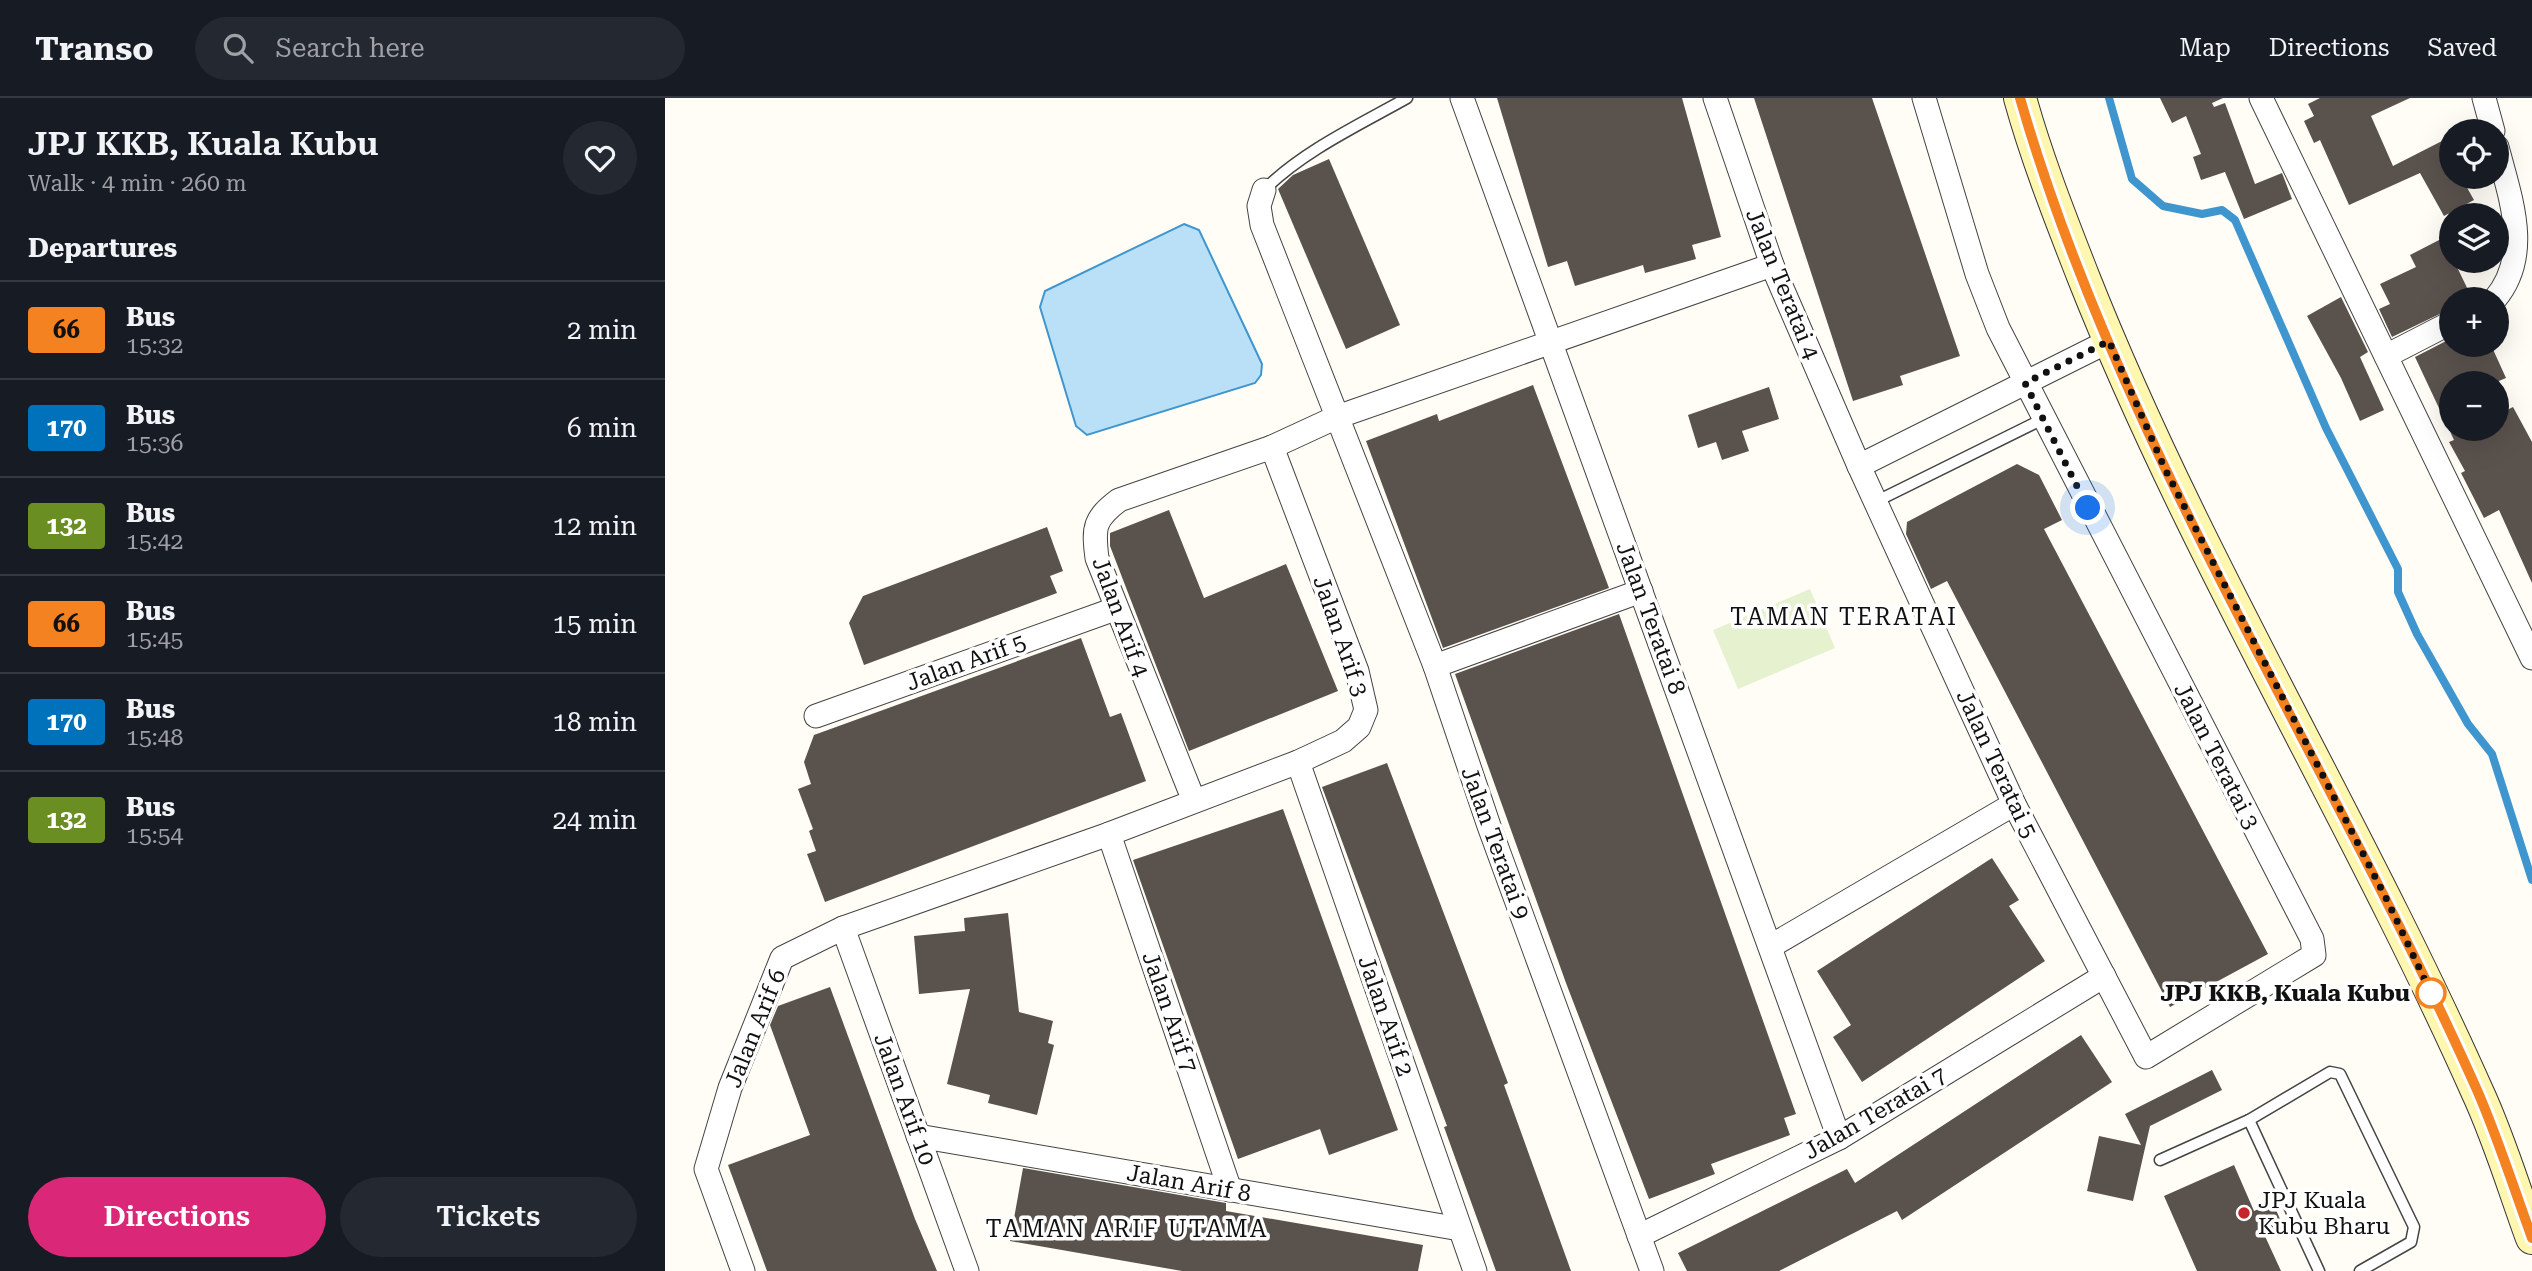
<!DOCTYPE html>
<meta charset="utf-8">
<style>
:root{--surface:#171b24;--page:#242831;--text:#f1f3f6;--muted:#9ea1a6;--line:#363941;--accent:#db2777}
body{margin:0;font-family:"Roboto Serif",serif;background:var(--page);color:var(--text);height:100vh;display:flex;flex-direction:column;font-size:26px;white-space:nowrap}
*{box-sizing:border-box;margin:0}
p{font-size:23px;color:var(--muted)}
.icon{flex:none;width:38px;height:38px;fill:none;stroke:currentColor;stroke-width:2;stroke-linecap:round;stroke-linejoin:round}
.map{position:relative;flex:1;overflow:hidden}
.drawer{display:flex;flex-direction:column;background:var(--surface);width:665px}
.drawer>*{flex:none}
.badge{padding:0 14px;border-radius:5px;font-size:24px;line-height:46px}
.controls{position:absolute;left:1774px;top:21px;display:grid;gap:14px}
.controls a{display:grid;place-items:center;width:70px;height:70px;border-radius:50%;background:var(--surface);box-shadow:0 7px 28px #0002;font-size:35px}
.you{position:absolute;width:35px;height:35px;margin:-18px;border:5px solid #fff;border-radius:50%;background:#1a73e8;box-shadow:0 0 0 10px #1a73e833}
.map>.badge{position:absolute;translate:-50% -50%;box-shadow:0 0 0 4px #fff}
h2{padding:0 28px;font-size:26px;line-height:63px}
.round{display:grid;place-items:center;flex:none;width:74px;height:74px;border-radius:37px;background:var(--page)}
.headline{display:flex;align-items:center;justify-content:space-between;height:119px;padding:0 28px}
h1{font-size:33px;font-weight:600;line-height:52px}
.cta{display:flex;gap:14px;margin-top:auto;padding:14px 28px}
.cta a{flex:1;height:80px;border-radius:42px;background:var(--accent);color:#fff;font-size:28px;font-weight:600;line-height:80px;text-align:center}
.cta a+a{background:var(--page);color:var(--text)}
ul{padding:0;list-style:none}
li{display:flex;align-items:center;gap:21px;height:98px;padding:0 28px;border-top:2px solid var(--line)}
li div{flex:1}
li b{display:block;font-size:26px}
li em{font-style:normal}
li .badge{min-width:77px;font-weight:700;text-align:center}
header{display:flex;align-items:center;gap:42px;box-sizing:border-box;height:98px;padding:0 35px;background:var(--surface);border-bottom:2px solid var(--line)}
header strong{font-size:33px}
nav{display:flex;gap:38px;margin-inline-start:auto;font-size:24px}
.search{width:490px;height:63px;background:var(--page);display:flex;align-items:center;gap:18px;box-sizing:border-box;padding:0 24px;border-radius:38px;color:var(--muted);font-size:26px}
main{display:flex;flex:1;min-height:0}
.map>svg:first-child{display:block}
.pitch{fill:#e6f2cf}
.water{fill:#b9e0f7;stroke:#3f96cf;stroke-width:2}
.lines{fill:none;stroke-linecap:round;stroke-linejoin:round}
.stream{stroke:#3f96cf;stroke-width:8}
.building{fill:#5a524d}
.lane-casing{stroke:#444;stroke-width:13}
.street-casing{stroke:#444;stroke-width:25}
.secondary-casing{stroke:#333;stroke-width:34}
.lane{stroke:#fff;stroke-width:10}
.street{stroke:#fff;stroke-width:23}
.secondary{stroke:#fff6b0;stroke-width:32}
.line-casing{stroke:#fff;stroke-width:16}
.line{stroke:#f58220;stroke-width:10}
.walk{stroke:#111;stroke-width:7;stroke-dasharray:0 12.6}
.stop-dot{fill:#fff;stroke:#f58220;stroke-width:3.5}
.poi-dot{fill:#c4262e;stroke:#fff;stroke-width:2.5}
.labels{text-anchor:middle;stroke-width:7;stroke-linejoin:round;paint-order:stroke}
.street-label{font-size:23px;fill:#111;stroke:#fff}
.stop-label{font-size:23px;font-weight:bold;fill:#111;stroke:#fff;text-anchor:end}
.poi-label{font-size:23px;fill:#111;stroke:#fff;text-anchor:start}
.neighbourhood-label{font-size:24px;letter-spacing:2px;fill:#111;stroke:#fff}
</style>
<header>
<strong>Transo</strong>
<div class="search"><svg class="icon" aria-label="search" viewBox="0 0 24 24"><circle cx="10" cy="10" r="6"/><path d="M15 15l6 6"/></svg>Search here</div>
<nav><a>Map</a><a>Directions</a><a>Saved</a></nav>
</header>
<main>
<section class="drawer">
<div class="headline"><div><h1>JPJ KKB, Kuala Kubu</h1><p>Walk · 4 min · 260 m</p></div><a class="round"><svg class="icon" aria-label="heart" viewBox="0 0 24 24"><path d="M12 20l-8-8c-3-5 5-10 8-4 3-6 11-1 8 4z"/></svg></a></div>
<h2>Departures</h2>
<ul>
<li><span class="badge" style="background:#f58220;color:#111">66</span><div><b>Bus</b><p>15:32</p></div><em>2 min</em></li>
<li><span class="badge" style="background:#0072bc;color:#fff">170</span><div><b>Bus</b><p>15:36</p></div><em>6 min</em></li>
<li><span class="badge" style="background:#6b8e23;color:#fff">132</span><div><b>Bus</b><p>15:42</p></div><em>12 min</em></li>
<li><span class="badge" style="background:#f58220;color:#111">66</span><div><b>Bus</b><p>15:45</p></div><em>15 min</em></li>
<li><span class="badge" style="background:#0072bc;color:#fff">170</span><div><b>Bus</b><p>15:48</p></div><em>18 min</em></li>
<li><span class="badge" style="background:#6b8e23;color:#fff">132</span><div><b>Bus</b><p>15:54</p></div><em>24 min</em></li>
</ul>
<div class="cta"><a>Directions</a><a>Tickets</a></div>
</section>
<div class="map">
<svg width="1867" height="1173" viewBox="0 0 1867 1173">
<rect width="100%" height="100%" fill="#fffdf5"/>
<path class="pitch" d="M1145,491l25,59 -97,41 -25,-59z"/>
<path class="water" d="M519,126l15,6 63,134 -1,11 -6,8 -168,52 -11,-9 -36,-119 5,-16z"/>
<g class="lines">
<path class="stream" d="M1444,0l23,81 31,27 39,8 20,-4 13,10 91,208 72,141v23l19,42 51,90 24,30 40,126"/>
</g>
<g class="building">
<path d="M832,0h185l39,139 -29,8 4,14 -51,14 -2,-8 -68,21 -8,-25 -19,6z"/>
<path d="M1089,0h118l88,258 -60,20 3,9 -50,16z"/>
<path d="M1495,0h63l-11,5 2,4 11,-4 30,81 27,-11 10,26 -48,20 -19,-47 -24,8 -8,-23 8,-3 -15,-38 -14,7z"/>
<path d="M1655,0h90l-39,18 22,50 49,-25 10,19v17h9l13,23 -30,16 -24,-43 -71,32 -29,-65 -6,3 -10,-22 10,-5 -6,-12z"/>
<path d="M664,61l71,166 -54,24 -68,-160 15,-14z"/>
<path d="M1778,140l28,58 -19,3v9l-60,29 -13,-28 11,-5 -10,-20 36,-17 -6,-12z"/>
<path d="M1676,199l27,55 -8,5 24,53 -24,11 -19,-43 -34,-62z"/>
<path d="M1787,240v7h39l15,33 -12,5h-42v46h45v-14l16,-8 19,35v141l-33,-73 -15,8 -23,-45 4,-2 -16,-29 5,-2 -39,-83z"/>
<path d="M868,287l76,203 -166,60 -77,-207 71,-27 2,7z"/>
<path d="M1104,289l10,32 -37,12 7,20 -27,9 -6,-18 -18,6 -10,-33z"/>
<path d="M1352,366l22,11 23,45 -18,9 224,425 -98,53 -223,-426 -16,8 -25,-55 1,-12z"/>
<path d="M504,412l35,88 82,-34 52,127 -149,60 -79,-205v-13z"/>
<path d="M382,429l16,44 -13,5 7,17 -193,72 -15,-42 14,-27z"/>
<path d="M954,516l177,500 -12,4 6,17 -79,29 4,10 -66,25 -83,-216 -111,-309z"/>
<path d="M416,540l29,79 11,-4 25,68 -321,121 -18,-48 9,-3 -7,-20 4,-2 -15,-40 13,-5 -7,-22 10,-27z"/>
<path d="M722,665l121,320 -4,2 67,186h-75l-52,-144 3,-1 -125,-339z"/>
<path d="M618,711l115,321 -69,25 -9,-26 -82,30 -105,-299z"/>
<path d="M1327,760l27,42 -10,6 36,55 -183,121 -29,-45 18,-12 -34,-54z"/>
<path d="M343,815l11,99 34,9 -5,22 6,2 -17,70 -49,-12 2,-8 -43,-11 23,-95 -51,5 -5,-58 51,-5 -1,-13z"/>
<path d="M165,889l85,232 22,52h-170l-39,-106 82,-30 -40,-110 8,-19z"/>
<path d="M1416,937l31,47 -210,138 -5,-9 -118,60h-92l-9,-18 169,-84 8,14z"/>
<path d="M1547,972l10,20 -72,36 -17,75 -46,-10 12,-55 42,9 -16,-31z"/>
<path d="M1569,1067l20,46 19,-8 10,23 -19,8 17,37h-84l-33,-75z"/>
<path d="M358,1070l203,35v8l197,34 -5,26h-236l-172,-30z"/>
</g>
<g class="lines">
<defs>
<g id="lane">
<path d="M599,92c39,-39 95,-65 143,-92"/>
<path d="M1210,404l168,-83"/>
<path d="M1584,1022l70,151"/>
<path d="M1495,1062l89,-40 81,-48 10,2 74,153 -3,15 -51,29"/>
</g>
<g id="street">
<path d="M797,0l377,1040"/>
<path d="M1050,0l57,167 87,201 155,338 132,253 168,-102 -2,-16 -314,-611 -21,-54 -53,-176"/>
<path d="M1596,0l271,560"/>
<path d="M1819,0l9,33"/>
<path d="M599,92l-5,16 3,19 173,441 54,160 163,445"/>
<path d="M1830,201c37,-44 16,-99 2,-152"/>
<path d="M1721,258l66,-34"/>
<path d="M1194,368l250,-125"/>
<path d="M770,568l206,-75"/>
<path d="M151,618l299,-107"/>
<path d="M633,664l177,509"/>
<path d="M529,703l-97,-243c-4,-31 -3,-39 22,-58l153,-53 65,-30 435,-152"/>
<path d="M444,736l121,356"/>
<path d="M178,830l124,343"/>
<path d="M1106,848l243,-142"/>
<path d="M253,1038l542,93"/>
<path d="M974,1138l200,-98 265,-162"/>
<path d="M78,1173l-37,-102 24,-81 52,-130 61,-30 266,-94 189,-72 45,-21 16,-14 7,-17 -9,-39 -85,-224"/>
</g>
<path id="secondary" d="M1355,0c17,61 40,119 63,178 111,281 271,539 394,815 22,47 37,98 55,147"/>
</defs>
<use href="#lane" class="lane-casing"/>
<use href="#street" class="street-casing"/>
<use href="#secondary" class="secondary-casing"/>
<use href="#lane" class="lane"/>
<use href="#street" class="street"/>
<use href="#secondary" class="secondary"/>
</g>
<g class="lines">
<defs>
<path id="line" d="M1355,0c100,348 310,662 457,992 21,48 37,99 55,148"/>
</defs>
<use href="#line" class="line-casing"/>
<use href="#line" class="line"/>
<path class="walk" d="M1423,410l-63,-125 84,-42 56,128 223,433 43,91"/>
</g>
<circle class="stop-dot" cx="1766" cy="895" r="14"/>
<circle class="poi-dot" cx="1579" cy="1115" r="7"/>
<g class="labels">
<g class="street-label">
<text transform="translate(1118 186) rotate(68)" y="8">Jalan Teratai 4</text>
<text transform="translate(456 519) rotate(70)" y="8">Jalan Arif 4</text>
<text transform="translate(986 520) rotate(70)" y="8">Jalan Teratai 8</text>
<text transform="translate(676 538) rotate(71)" y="8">Jalan Arif 3</text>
<text transform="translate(301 564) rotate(-20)" y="8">Jalan Arif 5</text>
<text transform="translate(1552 658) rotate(63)" y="8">Jalan Teratai 3</text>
<text transform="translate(1332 666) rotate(65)" y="8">Jalan Teratai 5</text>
<text transform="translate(831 745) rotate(70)" y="8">Jalan Teratai 9</text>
<text transform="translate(505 914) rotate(71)" y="8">Jalan Arif 7</text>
<text transform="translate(721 918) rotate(71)" y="8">Jalan Arif 2</text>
<text transform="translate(90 930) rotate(-68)" y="8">Jalan Arif 6</text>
<text transform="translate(240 1001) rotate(70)" y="8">Jalan Arif 10</text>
<text transform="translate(1210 1015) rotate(-30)" y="8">Jalan Teratai 7</text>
<text transform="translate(524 1085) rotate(10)" y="8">Jalan Arif 8</text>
</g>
<g class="stop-label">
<text x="1745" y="903">JPJ KKB, Kuala Kubu</text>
</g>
<g class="poi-label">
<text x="1593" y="1110">JPJ Kuala<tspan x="1593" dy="26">Kubu Bharu</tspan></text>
</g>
<g class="neighbourhood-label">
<text x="1179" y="527">TAMAN TERATAI</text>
<text x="462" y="1139">TAMAN ARIF UTAMA</text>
</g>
</g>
</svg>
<div class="controls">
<a><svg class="icon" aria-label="locate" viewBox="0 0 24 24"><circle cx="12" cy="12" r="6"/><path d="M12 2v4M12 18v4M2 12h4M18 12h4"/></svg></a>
<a><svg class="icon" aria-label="layers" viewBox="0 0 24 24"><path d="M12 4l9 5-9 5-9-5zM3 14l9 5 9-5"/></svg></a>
<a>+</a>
<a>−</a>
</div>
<div class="you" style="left:1423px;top:410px"></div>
</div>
</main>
